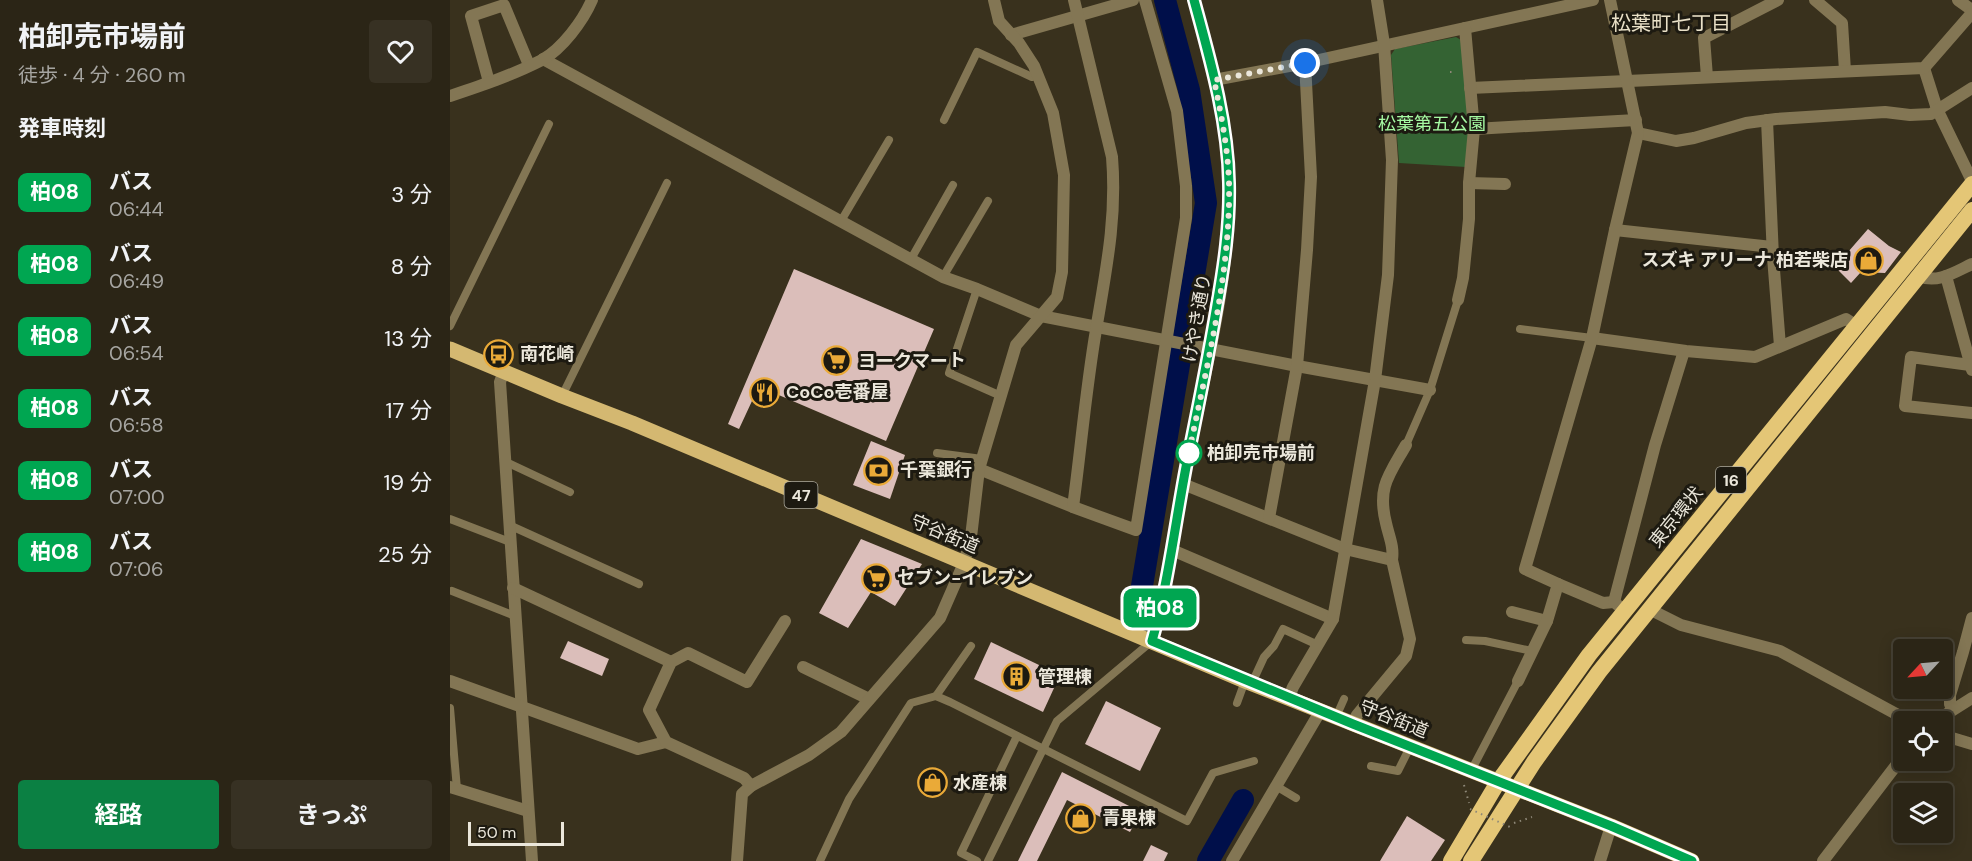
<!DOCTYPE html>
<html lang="ja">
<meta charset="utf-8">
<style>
:root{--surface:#2b2516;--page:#373123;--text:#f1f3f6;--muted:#a6a5a1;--line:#474235;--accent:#0b8043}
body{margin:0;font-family:"DM Sans","Noto Sans JP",sans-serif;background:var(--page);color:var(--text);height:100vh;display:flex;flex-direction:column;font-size:22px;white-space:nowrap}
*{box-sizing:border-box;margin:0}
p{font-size:20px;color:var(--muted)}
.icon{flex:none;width:33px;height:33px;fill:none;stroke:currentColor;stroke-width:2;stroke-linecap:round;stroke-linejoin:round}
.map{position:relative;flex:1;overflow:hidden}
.drawer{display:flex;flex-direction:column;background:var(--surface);width:450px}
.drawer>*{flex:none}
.badge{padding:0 12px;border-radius:9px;font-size:21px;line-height:39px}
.needle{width:39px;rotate:244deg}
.fabs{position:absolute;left:1443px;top:639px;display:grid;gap:12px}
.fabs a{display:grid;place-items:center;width:60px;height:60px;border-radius:6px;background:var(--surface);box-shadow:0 3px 15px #0003,0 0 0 2px var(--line);font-size:30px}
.scale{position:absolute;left:18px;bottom:15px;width:96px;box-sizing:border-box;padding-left:6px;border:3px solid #ebe7db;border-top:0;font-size:16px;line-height:21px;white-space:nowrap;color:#ebe7db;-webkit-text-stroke:4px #1d1a11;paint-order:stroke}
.you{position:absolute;width:30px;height:30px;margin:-15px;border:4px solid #fff;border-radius:50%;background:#1a73e8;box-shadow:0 0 0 9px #1a73e833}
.map>.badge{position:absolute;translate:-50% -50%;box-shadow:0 0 0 3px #fff}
h2{padding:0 18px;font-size:22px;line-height:54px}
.round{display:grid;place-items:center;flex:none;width:63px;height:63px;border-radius:6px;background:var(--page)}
.headline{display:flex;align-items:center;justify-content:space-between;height:102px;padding:0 18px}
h1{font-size:28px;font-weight:700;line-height:45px}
.primary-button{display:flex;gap:12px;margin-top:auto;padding:12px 18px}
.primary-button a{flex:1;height:69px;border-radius:6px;background:var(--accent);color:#fff;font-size:24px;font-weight:700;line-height:69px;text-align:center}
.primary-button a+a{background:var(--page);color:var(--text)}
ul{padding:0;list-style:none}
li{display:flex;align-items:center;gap:18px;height:72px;padding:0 18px}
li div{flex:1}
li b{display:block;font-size:22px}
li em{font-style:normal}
li .badge{min-width:66px;font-weight:700;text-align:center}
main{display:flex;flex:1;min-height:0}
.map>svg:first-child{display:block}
.green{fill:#346333}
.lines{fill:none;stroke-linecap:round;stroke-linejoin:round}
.river{stroke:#000f4a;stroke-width:22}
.building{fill:#dbbeba}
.path{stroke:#8e8878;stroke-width:2;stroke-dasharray:1.5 4.5;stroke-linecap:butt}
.service{stroke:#837654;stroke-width:8}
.minor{stroke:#837654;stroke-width:12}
.tertiary{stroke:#837654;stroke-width:12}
.primary{stroke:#d4b871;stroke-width:15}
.trunk{stroke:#e4c676;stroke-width:16}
.path-bridge{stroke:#8e8878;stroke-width:2;stroke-dasharray:1.5 4.5;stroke-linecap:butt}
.line-casing{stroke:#fff;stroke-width:14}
.line{stroke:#00a651;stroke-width:9}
.walk{stroke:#ebe7db;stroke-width:6;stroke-dasharray:0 10.8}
.stop-dot{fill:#fff;stroke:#00a651;stroke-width:3}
.labels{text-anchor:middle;stroke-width:6;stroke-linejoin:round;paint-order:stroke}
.shield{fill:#1d1a11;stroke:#adaa9e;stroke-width:1.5}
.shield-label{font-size:16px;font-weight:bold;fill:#ebe7db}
.park-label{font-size:18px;fill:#a6faa3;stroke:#1d1a11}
.poi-label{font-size:18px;font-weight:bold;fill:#ebe7db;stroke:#1d1a11;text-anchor:start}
.street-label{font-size:18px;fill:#ebe7db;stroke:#1d1a11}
.stop-label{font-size:18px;font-weight:bold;fill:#ebe7db;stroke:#1d1a11;text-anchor:start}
.neighbourhood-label{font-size:20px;fill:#eae1c8;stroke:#1d1a11}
</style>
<main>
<section class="drawer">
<div class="headline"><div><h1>柏卸売市場前</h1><p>徒歩 · 4 分 · 260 m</p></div><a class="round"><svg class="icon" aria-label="heart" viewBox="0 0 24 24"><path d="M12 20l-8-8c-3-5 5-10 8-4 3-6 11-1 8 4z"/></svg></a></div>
<h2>発車時刻</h2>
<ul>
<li><span class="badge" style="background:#00a651;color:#fff">柏08</span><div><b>バス</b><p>06:44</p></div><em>3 分</em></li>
<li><span class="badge" style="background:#00a651;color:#fff">柏08</span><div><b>バス</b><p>06:49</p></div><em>8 分</em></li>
<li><span class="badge" style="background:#00a651;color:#fff">柏08</span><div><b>バス</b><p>06:54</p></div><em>13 分</em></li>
<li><span class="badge" style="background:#00a651;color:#fff">柏08</span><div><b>バス</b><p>06:58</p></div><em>17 分</em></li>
<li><span class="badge" style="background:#00a651;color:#fff">柏08</span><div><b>バス</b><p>07:00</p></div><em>19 分</em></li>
<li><span class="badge" style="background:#00a651;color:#fff">柏08</span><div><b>バス</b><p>07:06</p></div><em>25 分</em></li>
</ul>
<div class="primary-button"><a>経路</a><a>きっぷ</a></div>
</section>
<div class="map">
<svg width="1522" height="861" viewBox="0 0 1522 861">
<rect width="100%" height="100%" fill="#39311d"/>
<path class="green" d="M1006,37l5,3 8,93 -3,34 -67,-4 -8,-108 4,-6z"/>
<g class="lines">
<g class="river">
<path d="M690,618l2,-32 64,-383 -17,-113 -24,-90"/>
<path d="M758,861l35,-61"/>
</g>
</g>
<g class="building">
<path d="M1418,229l21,17 12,6 -16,21 -24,-1 -10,11 -16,-16z"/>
<path d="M344,269l140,60 -48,112 -112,-48 -6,14 -16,-6 -13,28 -11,-5z"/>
<path d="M421,441l34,14 -15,44 -37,-14z"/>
<path d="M411,539l61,25 -27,42 -24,-14 -23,36 -29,-15z"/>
<path d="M118,641l41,18 -7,17 -42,-18z"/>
<path d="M541,642l69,33 -17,37 -69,-33z"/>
<path d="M656,701l55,27 -21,43 -55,-27z"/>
<path d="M612,772l79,40 -11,20 -63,-32 -30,61h-19z"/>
<path d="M957,816l38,24 -14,21h-51z"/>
<path d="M701,845l17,8 -4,8h-21z"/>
</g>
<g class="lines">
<g class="path">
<path d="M1000,72h6"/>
<path d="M1014,785l5,18"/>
<path d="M1064,823l18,-6"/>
</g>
<g class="service">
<path d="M494,120l33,-68 55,25 5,-3"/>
<path d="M391,221l48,-81"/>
<path d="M461,259l42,-74"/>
<path d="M493,277l45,-76"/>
<path d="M527,289l-28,84 52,23"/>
<path d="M0,326l99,-202"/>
<path d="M1070,329l72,9"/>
<path d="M112,396l105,-213"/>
<path d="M956,445l24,-55 28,-90"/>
<path d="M487,453l45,6"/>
<path d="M54,461l66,31"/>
<path d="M0,519l60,23"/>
<path d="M59,525l130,59"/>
<path d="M2,591l63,25"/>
<path d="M1016,640l19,1 47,10"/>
<path d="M802,683l12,-26 10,-11 9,-17 35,16"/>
<path d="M486,696l35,-50"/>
<path d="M787,703l8,-22"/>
<path d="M0,708l7,81"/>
<path d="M886,717l8,-18"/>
<path d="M921,766l27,5 12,-24"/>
<path d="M1021,771l47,-90"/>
<path d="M826,786l20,12"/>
<path d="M370,861l29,-62 62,-96 25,-7 14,6 237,119 26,-48 41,-12"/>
<path d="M527,861l-16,-8 56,-117"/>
<path d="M538,861l69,-140 95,-80"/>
</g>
<g class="minor">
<path d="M1365,0l27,23 3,48"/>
<path d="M1508,0l14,10"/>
<path d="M561,35l122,-35"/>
<path d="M93,59l400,218 34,12 64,27 256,50 133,24"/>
<path d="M1474,68l13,41 35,72"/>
<path d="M1257,77l-3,-39 74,-38"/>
<path d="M764,80l91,-17 288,-63"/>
<path d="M39,82l-18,-66 33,-11 25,60"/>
<path d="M1020,88l454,-20 48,-55"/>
<path d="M0,96c30,-10 63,-21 92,-36 20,-11 41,-39 50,-60"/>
<path d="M1317,120l6,137 7,89"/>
<path d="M1024,129l162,-9"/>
<path d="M1188,133l38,8 18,-3 52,-15 30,-4 109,-7 25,3 21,-1 41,-26"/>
<path d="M1019,183l36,1"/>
<path d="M1165,230l157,17"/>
<path d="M1469,276c18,8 36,-4 53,-12"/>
<path d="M1496,276l26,94"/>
<path d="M1008,300l5,-22 6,-59v-36l5,-54 -9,-101"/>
<path d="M1142,338l94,13 69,6 91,-38 11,7"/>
<path d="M1520,365l-59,-8 -6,49 67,7"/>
<path d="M54,371l-4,11 32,479"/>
<path d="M529,469l94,38 63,23 50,-312v-32l-9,-75 -32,-111"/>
<path d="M733,484l162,65 47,11"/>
<path d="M623,507c8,-59 13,-119 23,-177 10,-60 21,-112 16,-173l-38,-157"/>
<path d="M819,518l28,-152 10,-116 4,-73 -6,-114"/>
<path d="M722,550l161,69"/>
<path d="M1108,584l45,19 11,-1 6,5"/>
<path d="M63,588l158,74"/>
<path d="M1164,602l41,-157 29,-94"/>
<path d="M1199,609l32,16 99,26 131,71"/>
<path d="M1062,612l35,9"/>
<path d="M353,667l66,32"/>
<path d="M0,681l188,68 28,-7"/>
<path d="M1068,681l29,-60 11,-37 -33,-15 67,-231 23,-108 23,-97 -28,-133"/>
<path d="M839,697l4,-10 40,-68 42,-239 13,-105 4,-115 -8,-116 -7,-44"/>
<path d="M1502,709l-2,-5v-9l13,-43 9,-34"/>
<path d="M903,724l4,-9 49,-59 4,-17 -18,-79c2,-14 -3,-23 -6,-37 -9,-36 3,-48 20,-78"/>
<path d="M1492,735l30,9"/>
<path d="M301,786l-7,-8 -78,-36 -17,-32 22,-48 17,-9 59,29 38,-61"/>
<path d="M0,787l78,24"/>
<path d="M287,861l5,-67 9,-8 58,-31 32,-23 99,-114 24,-55 7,-26 8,-68 37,-124 41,-48 5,-25 2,-97 -11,-62 -19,-47 -15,-23 -20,-22 -5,-21"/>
<path d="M782,861l89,-151"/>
<path d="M1150,861l11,-35"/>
</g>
<g class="tertiary">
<path d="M702,641c16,-59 23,-119 35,-179 18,-89 44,-188 42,-279 -1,-62 -19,-124 -35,-183"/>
<path d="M1484,722l38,-24"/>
<path d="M1373,861l81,-106"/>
</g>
<path class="primary" d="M0,349l112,47 70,27 613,258 366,145 81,35"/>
<g class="trunk">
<path d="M1001,861l47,-79 91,-127 383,-471"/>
<path d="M1021,861l63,-99 65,-90 373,-462"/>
</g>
<path class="path-bridge" d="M1020,809l40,18"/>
</g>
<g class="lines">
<defs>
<path id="line" d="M744,0c16,59 34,121 35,183 1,42 -5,82 -12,122 -9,54 -20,108 -31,162 -11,58 -18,117 -34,174l201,83 258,102 81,35"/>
</defs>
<use href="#line" class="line-casing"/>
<use href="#line" class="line"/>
<path class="walk" d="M739,453l-2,9c18,-89 44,-188 42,-279 -1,-35 -8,-69 -15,-103l91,-17"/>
</g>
<defs>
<symbol id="shop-ring" viewBox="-11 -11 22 22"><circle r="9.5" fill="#1d1a11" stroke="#eaaa38" stroke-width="1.5"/><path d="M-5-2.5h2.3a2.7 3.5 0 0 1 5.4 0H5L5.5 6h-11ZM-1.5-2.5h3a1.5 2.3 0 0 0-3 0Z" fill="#eaaa38"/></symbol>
<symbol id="bus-ring" viewBox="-11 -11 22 22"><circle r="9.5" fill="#1d1a11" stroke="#eaaa38" stroke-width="1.5"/><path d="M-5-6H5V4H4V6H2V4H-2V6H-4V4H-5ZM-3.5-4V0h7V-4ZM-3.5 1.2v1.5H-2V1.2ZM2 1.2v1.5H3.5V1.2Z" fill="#eaaa38"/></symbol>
<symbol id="supermarket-ring" viewBox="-11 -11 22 22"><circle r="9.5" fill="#1d1a11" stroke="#eaaa38" stroke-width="1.5"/><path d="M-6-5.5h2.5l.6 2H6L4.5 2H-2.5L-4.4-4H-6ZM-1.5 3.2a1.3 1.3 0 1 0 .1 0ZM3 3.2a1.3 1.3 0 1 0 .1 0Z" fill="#eaaa38"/></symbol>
<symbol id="restaurant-ring" viewBox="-11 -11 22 22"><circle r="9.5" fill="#1d1a11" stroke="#eaaa38" stroke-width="1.5"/><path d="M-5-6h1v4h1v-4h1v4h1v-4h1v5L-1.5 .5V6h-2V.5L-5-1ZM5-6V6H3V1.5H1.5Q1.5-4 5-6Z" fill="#eaaa38"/></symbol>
<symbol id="bank-ring" viewBox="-11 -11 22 22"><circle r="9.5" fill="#1d1a11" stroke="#eaaa38" stroke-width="1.5"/><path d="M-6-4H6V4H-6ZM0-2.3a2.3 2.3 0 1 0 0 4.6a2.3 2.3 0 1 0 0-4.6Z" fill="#eaaa38"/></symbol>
<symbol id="building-ring" viewBox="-11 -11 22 22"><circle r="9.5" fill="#1d1a11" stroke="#eaaa38" stroke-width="1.5"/><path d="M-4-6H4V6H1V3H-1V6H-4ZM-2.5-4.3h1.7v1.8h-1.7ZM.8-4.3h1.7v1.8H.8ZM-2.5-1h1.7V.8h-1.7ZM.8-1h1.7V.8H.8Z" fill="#eaaa38"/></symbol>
</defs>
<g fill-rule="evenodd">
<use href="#shop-ring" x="1402" y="244" width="33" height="33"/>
<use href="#bus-ring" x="32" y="338" width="33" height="33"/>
<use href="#supermarket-ring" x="370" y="344" width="33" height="33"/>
<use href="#restaurant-ring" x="298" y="376" width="33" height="33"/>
<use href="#bank-ring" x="412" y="454" width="33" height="33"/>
<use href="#supermarket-ring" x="410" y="562" width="33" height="33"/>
<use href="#building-ring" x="550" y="660" width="33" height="33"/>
<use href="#shop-ring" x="466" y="766" width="33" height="33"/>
<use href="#shop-ring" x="614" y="802" width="33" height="33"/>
</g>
<circle class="stop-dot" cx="739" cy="453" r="12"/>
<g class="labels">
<g class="shield">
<rect x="1266" y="467" width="30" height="26" rx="4.5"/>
<rect x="334.5" y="482" width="33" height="26" rx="4.5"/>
</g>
<g class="shield-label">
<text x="1281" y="486">16</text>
<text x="351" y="501">47</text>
</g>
<g class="park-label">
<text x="982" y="130">松葉第五公園</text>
</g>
<g class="poi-label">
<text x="1398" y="266" text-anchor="end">スズキ アリーナ 柏若柴店</text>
<text x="70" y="360">南花崎</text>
<text x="408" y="367">ヨークマート</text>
<text x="336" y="398">CoCo壱番屋</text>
<text x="450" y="476">千葉銀行</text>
<text x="447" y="584">セブン-イレブン</text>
<text x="588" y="683">管理棟</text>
<text x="503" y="789">水産棟</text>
<text x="652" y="824">青果棟</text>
</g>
<g class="street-label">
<text transform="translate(747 318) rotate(-80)" y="6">けやき通り</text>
<text transform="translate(1226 517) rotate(-51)" y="6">東京環状</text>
<text transform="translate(495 534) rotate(23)" y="6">守谷街道</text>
<text transform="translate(944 719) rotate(22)" y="6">守谷街道</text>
</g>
<g class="stop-label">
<text x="757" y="459">柏卸売市場前</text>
</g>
<g class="neighbourhood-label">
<text x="1221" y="30">松葉町七丁目</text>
</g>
</g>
</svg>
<div class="fabs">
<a><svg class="needle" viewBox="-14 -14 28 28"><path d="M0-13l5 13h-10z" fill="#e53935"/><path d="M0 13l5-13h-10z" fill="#a6a5a1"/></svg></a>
<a><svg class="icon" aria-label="locate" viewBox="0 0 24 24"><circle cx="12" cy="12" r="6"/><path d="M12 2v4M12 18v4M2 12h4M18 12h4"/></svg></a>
<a><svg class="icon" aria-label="layers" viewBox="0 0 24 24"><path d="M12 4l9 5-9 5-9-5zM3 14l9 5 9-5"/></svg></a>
</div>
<div class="scale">50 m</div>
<div class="you" style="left:855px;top:63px"></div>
<b class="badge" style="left:710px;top:608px;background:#00a651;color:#fff">柏08</b>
</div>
</main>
